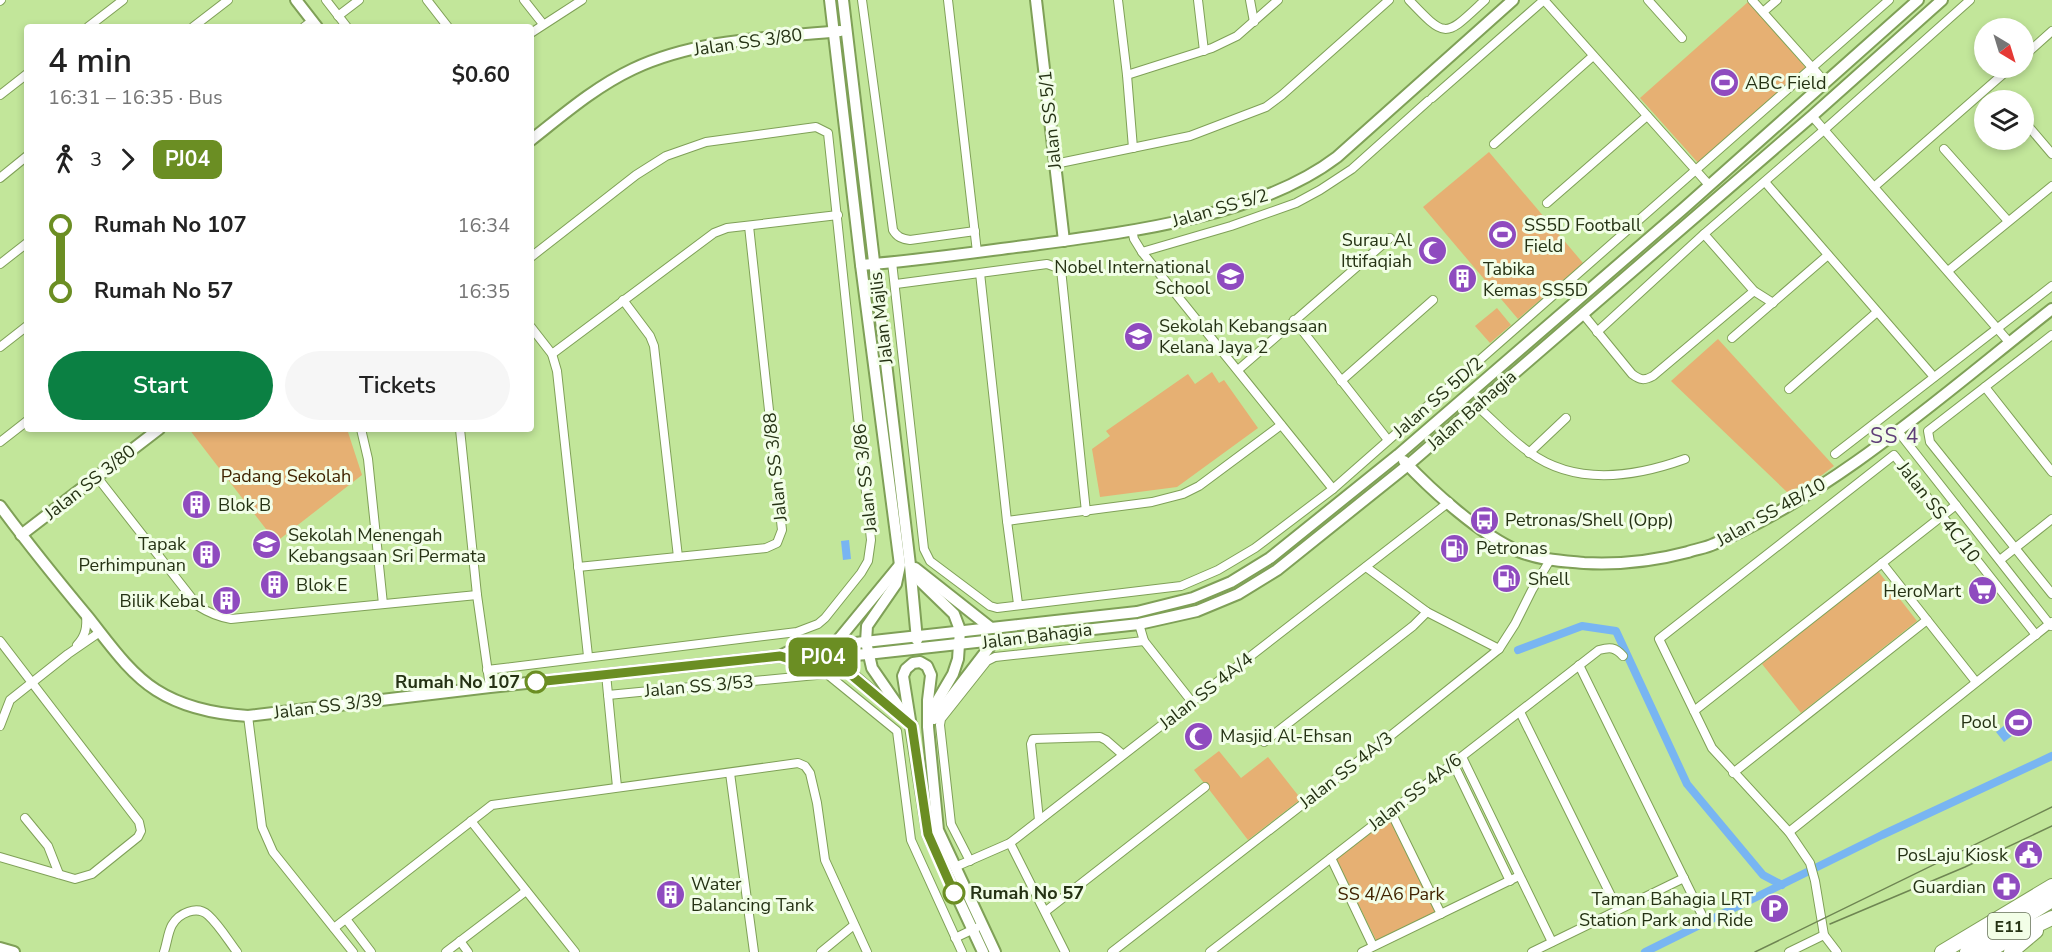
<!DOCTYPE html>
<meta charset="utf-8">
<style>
:root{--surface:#fff;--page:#f6f6f6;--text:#222;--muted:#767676;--accent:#0b8043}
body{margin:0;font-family:"Nunito Sans",sans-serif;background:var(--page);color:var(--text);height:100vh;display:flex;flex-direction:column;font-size:22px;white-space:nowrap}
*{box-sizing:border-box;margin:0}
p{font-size:20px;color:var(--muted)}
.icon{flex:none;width:33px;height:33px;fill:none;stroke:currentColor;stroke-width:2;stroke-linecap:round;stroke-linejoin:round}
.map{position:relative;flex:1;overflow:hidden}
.panel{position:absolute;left:24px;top:24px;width:510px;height:408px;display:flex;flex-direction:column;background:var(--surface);border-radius:6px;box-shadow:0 3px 9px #0003}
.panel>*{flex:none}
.badge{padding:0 12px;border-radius:9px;font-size:21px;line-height:39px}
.needle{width:39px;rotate:142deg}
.fabs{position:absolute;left:1974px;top:18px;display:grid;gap:12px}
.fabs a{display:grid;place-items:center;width:60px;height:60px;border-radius:50%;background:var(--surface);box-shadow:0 3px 9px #0003;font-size:30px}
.map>.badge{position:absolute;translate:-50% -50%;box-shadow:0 0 0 3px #fff}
.legs{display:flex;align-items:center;gap:9px;height:66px;padding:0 24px;font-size:20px}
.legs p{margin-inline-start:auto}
.headline{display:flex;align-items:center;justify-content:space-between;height:102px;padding:0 24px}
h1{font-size:33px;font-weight:600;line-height:45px}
.primary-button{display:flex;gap:12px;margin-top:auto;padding:12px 24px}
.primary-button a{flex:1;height:69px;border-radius:36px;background:var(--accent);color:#fff;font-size:24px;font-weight:600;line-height:69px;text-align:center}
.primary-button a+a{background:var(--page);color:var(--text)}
ul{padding:0 24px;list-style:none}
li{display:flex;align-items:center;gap:21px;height:66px;font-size:22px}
li i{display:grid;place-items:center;width:9px;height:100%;margin:0 8px;background:currentColor}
li i::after{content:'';width:15px;height:15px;margin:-8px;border:4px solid;border-radius:50%;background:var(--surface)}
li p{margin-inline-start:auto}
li:first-child i{background:linear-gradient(#0000 50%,currentColor 0)}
li:last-child i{background:linear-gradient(currentColor 50%,#0000 0)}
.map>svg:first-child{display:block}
.green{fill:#e6b073}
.water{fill:#78b5f2}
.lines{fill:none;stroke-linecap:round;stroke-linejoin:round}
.canal{stroke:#78b5f2;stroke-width:8}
.street-casing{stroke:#7fa057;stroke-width:10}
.secondary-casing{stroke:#7fa057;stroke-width:14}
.highway-casing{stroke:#7fa057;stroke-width:16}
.street{stroke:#fff;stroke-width:8}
.secondary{stroke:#fff;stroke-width:10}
.highway{stroke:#fff;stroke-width:14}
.tram{stroke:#6e8552;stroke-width:1.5}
.line-1-casing{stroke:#fff;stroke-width:14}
.line-1{stroke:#6b8e23;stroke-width:9}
.stop-1-dot{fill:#fff;stroke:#6b8e23;stroke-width:3}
.labels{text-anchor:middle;stroke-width:6;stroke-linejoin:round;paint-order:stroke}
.shield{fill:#f2fee7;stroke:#626f53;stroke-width:1.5}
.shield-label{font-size:16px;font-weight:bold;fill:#253214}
.street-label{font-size:18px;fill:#253214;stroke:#f2fee7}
.poi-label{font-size:18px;fill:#253214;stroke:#f2fee7;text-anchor:start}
.park-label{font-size:18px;fill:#402300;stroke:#f2fee7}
.stop-label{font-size:18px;font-weight:bold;fill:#253214;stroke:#f2fee7;text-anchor:end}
.quarter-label{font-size:21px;letter-spacing:1.5px;fill:#5f3e79;stroke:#f2fee7}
</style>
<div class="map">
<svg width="2052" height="952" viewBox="0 0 2052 952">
<rect width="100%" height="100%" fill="#c2e69a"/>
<g class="green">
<path d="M1748,2l59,67 -107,96 -60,-67z"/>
<path d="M1489,152l94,111 -65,56 -95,-112z"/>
<path d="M1497,308l14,17 -21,18 -15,-17z"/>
<path d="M1718,339l116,127 -12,9 -34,18 -117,-112z"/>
<path d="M1212,372l7,11 5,-3 34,48 -81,59 -77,10 -8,-48 18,-13 -4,-5 82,-57 7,10z"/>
<path d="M189,429h158l15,46 -86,67z"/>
<path d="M1878,571l39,50 -116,92 -39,-49z"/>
<path d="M1219,751l22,27 27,-21 33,42 -53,41 -54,-70z"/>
<path d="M1390,816l48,96 -61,30 -41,-83z"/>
</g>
<g class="water">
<path d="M849,540l2,19 -8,1 -2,-19z"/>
<path d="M2018,711l12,16 -5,4 -3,-3 -18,14 -8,-10 18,-14 -1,-3z"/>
</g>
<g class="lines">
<g class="canal">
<path d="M1518,650l64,-24 34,5 71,153 76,91 19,10"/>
<path d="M1645,952l237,-117 170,-79"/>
</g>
<defs>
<g id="street">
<path d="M326,0l21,27"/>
<path d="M427,0l21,27"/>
<path d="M524,0l19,24"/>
<path d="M862,0l31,230c4,7 9,9 17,10l65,-9"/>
<path d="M948,0l29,252"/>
<path d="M1118,0l9,75 6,73"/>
<path d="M1198,0l6,51"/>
<path d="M1250,0l4,22"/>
<path d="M1409,0c38,40 36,37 76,0"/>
<path d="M1544,0l165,185"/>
<path d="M1648,0l34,38"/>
<path d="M1752,0l74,83"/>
<path d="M0,1l1,-1"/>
<path d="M1763,12l14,-12"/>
<path d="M338,16l21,-16"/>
<path d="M88,27l35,-27"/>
<path d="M193,27l35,-27"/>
<path d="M304,27l8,-6"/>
<path d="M531,33l51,-33"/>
<path d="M2024,56l28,-25"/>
<path d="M1127,75l85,-27 25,-12 41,-36"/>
<path d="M0,95l27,-21"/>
<path d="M2002,96l3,4"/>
<path d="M1432,98l112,-98"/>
<path d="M1812,116l197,226"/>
<path d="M2024,121l28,33"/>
<path d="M1494,144l99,-88"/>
<path d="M1944,149l64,72"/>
<path d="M1055,164l135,-28 76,-29 16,-12 107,-95"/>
<path d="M0,178l27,-22"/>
<path d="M1765,182l169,195"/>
<path d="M1874,187l136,-119"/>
<path d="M1547,203l100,-87"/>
<path d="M1132,230l2,9 8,13 191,237"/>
<path d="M1704,234l50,57 19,12"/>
<path d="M1142,252l89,-26 65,-23 24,-13 32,-21 76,-68"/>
<path d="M892,262l32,287 6,12 60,45 7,2 184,-22 37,-16 37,-22 78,-59 556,-489"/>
<path d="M0,264l27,-21"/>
<path d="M1948,271l104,-85"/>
<path d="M980,273l27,248 11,83"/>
<path d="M896,284l151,-20 14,5 25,243"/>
<path d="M623,300l27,36 4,10 24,211"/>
<path d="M1583,314l49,60c8,6 12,7 21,2l101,-85"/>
<path d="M1294,320l94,120"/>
<path d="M531,327l21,27 5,17 31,285"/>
<path d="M1597,332l107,-98 120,-104 146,-130"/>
<path d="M2052,335l-124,96 2,11 122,152"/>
<path d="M1732,338l96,-83"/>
<path d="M0,347l27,-21"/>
<path d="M552,354l162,-121 13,-5 111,-13"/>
<path d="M1238,370l152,-132"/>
<path d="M1341,381l92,-81"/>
<path d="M1985,387l67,85"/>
<path d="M1789,389l88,-77"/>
<path d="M1477,406c17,15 33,33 52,46 46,34 106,25 156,7"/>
<path d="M361,429l7,30 15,145"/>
<path d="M460,429l17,166 13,92"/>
<path d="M1897,430l154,196"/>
<path d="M0,442l27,-21"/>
<path d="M1529,453l37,-35"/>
<path d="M1835,454l217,-168"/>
<path d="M97,477l101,129c11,7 20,11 33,13l246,-24"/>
<path d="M1007,521l145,-19 31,-8 16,-8 82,-61"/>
<path d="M2000,560l52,-41"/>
<path d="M1882,563l94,119"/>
<path d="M578,567l188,-19 11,-5 5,-13 -33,-304"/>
<path d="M1366,567l61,45 72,37"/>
<path d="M1139,624l5,17 48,61"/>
<path d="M0,641l139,181 2,9 -3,6 -46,37 -17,5 -75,-22"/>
<path d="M77,645c9,-9 10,-19 9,-30"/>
<path d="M1579,665l123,250"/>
<path d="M487,670l310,-38 21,-8 7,-6 36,-45 7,-12 3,-21 -43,-407 -12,-6 -110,15 -40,14 -30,19 -105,82"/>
<path d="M606,674l11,113"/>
<path d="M608,695l219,-21 70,57 14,109 51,112"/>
<path d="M1694,711l262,-206"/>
<path d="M1520,712l98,198"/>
<path d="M248,716l14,111 11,25 80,100"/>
<path d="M0,726l10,-26 58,-46 32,-22"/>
<path d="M1264,742l149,-116 14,-14"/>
<path d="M1462,757l90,185"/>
<path d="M1453,763l57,118"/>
<path d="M730,773l24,179"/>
<path d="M1733,773l194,-153"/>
<path d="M1391,812l50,102"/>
<path d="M25,818l23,28 11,28"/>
<path d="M1039,820l-8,-76 2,-5 67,-2 6,3 16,14"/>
<path d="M471,821l104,131"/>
<path d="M1789,832l263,-210"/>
<path d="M1010,843l55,109"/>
<path d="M1331,858l42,88"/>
<path d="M970,861l-19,-37 -11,-99 1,-6 46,-58 8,-4 149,-16"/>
<path d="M955,867l55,-24 439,-341"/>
<path d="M1046,911l159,-124"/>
<path d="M346,919l25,33"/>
<path d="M334,928l158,-123 306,-42 7,3 5,7 7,30 8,57 42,92"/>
<path d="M955,938l21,-10"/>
<path d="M460,941l8,11"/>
<path d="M164,952c3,-9 4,-20 8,-27 7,-12 25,-20 36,-10 11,10 20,25 29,37"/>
<path d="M446,952l80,-61"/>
<path d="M821,952l33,-27"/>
<path d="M1112,952l262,-203 125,-100 16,-25 17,-34 18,-30"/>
<path d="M1210,952l389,-302c11,-3 16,-3 24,6"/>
<path d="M1362,952l157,-76"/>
<path d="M1532,952l152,-74"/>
<path d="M1789,952l35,-17"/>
<path d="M1837,952l-13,-17 -9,-54 -5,-18 -21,-31 -77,-84 -53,-109 235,-184 142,180"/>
</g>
<g id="secondary">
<path d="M296,0l21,27"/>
<path d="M830,0l31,265 39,300 -4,19 -29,42 -1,16 6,26 40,58"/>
<path d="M843,0l67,565 7,75"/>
<path d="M1036,0l28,241"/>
<path d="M531,140c33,-26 64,-53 102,-71 64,-30 137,-31 207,-38"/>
<path d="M861,265c54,-4 109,-12 163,-19 98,-13 233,-28 313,-89l176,-157"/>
<path d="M1404,461c28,30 77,74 114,90 21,9 44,10 66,12 36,2 70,-2 104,-11 8,-3 18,-4 26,-8 123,-53 233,-153 338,-235"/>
<path d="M0,506c28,38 58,75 88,111 20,25 41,56 68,73 28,18 60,24 92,26l242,-29 290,-31 12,-6 345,-38 56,-14 38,-16 39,-24 128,-103 286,-247 234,-208"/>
<path d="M21,535l138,-106"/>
<path d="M915,568l76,60"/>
<path d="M913,569l8,13 33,32 6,16 -2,29 -5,15 -17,29 -4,13"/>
<path d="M834,645l65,-79"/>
<path d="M780,656l13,4 74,-6 272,-30 58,-13 41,-17 39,-24 131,-105 404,-349 130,-116"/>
<path d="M830,656l73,62"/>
<path d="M934,719l60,-78"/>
<path d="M0,948l14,4"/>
<path d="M983,952l-55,-118 -25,-158 3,-7 7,-6 7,-1 7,4 4,9 -3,25v27l10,103 57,122"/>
</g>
<g id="highway">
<path d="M1942,952l110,-66"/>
<path d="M1967,952l85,-52"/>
<path d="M1987,952l27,-16 38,-18"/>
<path d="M2011,952l25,-21"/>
</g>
</defs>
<use href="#street" class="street-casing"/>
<use href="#secondary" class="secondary-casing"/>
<use href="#highway" class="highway-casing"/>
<use href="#street" class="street"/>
<use href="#secondary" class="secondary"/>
<use href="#highway" class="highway"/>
<g class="tram">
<path d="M1830,924l135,-57 87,-41"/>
<path d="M1755,952l297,-145"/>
</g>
</g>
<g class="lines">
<defs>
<path id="line-1" d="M536,682l244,-26 13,4 37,-3 82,69 16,108 26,59"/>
</defs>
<use href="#line-1" class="line-1-casing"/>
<use href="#line-1" class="line-1"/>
</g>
<defs>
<symbol id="stadium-disc" viewBox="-11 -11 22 22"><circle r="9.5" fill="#8f4bbf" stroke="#f2fee7"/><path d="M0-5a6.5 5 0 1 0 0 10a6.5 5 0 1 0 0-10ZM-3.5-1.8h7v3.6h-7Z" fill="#fff"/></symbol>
<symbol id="mosque-disc" viewBox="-11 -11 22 22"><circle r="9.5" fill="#8f4bbf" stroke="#f2fee7"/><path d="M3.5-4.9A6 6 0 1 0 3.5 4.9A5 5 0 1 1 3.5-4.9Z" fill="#fff"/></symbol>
<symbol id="school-disc" viewBox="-11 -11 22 22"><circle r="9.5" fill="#8f4bbf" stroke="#f2fee7"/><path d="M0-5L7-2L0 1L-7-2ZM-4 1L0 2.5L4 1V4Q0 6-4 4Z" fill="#fff"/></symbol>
<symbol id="building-disc" viewBox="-11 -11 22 22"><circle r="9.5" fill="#8f4bbf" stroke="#f2fee7"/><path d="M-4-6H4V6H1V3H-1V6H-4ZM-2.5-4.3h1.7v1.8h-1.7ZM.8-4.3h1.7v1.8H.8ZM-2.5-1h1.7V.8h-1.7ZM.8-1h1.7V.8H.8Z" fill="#fff"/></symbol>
<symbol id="bus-disc" viewBox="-11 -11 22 22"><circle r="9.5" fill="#8f4bbf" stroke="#f2fee7"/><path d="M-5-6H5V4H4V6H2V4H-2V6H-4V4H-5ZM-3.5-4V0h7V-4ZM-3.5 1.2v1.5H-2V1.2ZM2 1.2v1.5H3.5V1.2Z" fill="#fff"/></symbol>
<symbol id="fuel-disc" viewBox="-11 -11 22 22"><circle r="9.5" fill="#8f4bbf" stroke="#f2fee7"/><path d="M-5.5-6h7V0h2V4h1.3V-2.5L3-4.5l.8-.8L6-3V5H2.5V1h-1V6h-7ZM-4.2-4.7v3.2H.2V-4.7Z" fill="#fff"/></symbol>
<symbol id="supermarket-disc" viewBox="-11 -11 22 22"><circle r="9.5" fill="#8f4bbf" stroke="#f2fee7"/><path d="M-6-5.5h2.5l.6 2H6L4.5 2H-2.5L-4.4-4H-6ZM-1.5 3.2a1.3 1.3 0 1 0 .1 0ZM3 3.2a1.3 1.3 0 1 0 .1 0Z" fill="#fff"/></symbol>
<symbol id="civic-disc" viewBox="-11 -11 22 22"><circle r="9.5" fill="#8f4bbf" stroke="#f2fee7"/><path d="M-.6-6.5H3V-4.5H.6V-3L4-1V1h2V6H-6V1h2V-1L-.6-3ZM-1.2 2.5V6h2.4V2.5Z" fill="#fff"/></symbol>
<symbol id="pharmacy-disc" viewBox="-11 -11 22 22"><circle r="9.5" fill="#8f4bbf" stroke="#f2fee7"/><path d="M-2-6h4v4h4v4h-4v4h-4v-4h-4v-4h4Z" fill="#fff"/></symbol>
<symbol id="parking-disc" viewBox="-11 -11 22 22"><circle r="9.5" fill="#8f4bbf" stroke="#f2fee7"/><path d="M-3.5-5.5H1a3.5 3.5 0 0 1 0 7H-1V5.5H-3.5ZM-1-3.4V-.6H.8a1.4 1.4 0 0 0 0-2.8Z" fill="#fff"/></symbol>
</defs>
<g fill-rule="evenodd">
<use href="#stadium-disc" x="1708" y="66" width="33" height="33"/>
<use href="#stadium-disc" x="1486" y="218" width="33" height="33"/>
<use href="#mosque-disc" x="1416" y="234" width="33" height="33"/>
<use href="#school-disc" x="1214" y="260" width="33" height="33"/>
<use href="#building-disc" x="1446" y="262" width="33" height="33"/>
<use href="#school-disc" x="1122" y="320" width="33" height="33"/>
<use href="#building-disc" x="180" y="488" width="33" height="33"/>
<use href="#bus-disc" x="1468" y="504" width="33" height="33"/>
<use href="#school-disc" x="250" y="528" width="33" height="33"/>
<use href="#fuel-disc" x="1438" y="532" width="33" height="33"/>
<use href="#building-disc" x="190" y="538" width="33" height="33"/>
<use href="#fuel-disc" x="1490" y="562" width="33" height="33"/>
<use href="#building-disc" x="258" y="568" width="33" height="33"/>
<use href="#supermarket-disc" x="1966" y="574" width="33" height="33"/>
<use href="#building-disc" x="210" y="584" width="33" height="33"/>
<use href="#stadium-disc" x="2002" y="706" width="33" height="33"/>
<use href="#mosque-disc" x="1182" y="720" width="33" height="33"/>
<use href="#civic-disc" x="2012" y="838" width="33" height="33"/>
<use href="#pharmacy-disc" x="1990" y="870" width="33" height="33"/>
<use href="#building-disc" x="654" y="878" width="33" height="33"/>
<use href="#parking-disc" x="1758" y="892" width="33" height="33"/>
</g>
<g class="stop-1-dot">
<circle cx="536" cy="682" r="10"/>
<circle cx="954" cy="893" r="10"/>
</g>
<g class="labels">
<rect class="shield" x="1988" y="913" width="42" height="26" rx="4.5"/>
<g class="shield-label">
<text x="2009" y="932">E11</text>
</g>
<g class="street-label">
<text transform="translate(748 42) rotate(-8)" y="6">Jalan SS 3/80</text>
<text transform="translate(1050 120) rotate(-96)" y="6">Jalan SS 5/1</text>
<text transform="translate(1220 208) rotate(-16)" y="6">Jalan SS 5/2</text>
<text transform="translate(881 318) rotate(-97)" y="6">Jalan Majlis</text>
<text transform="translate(1438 397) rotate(-41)" y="6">Jalan SS 5D/2</text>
<text transform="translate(1472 410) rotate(-41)" y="6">Jalan Bahagia</text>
<text transform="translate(775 467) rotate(-96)" y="6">Jalan SS 3/88</text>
<text transform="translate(865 478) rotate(-96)" y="6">Jalan SS 3/86</text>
<text transform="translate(90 482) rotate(-38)" y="6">Jalan SS 3/80</text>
<text transform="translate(1771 512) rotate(-29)" y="6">Jalan SS 4B/10</text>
<text transform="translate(1939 512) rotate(52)" y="6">Jalan SS 4C/10</text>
<text transform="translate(1037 636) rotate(-7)" y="6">Jalan Bahagia</text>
<text transform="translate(699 686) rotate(-5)" y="6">Jalan SS 3/53</text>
<text transform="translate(1206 691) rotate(-38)" y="6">Jalan SS 4A/4</text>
<text transform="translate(328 706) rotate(-7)" y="6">Jalan SS 3/39</text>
<text transform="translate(1346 770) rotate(-38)" y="6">Jalan SS 4A/3</text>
<text transform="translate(1415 792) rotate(-38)" y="6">Jalan SS 4A/6</text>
</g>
<g class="poi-label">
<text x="1745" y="89">ABC Field</text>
<text x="1524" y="231">SS5D Football<tspan x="1524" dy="21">Field</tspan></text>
<text x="1412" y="246" text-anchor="end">Surau Al<tspan x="1412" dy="21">Ittifaqiah</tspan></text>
<text x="1210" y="273" text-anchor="end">Nobel International<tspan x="1210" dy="21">School</tspan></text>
<text x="1483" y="275">Tabika<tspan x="1483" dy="21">Kemas SS5D</tspan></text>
<text x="1159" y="332">Sekolah Kebangsaan<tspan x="1159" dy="21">Kelana Jaya 2</tspan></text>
<text x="218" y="511">Blok B</text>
<text x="1505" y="526">Petronas/Shell (Opp)</text>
<text x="288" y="541">Sekolah Menengah<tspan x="288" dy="21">Kebangsaan Sri Permata</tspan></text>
<text x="186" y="550" text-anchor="end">Tapak<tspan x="186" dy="21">Perhimpunan</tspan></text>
<text x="1476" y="554">Petronas</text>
<text x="1528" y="585">Shell</text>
<text x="296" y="591">Blok E</text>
<text x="1961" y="597" text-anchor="end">HeroMart</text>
<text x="205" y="607" text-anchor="end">Bilik Kebal</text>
<text x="1997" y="728" text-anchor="end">Pool</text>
<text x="1220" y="742">Masjid Al-Ehsan</text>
<text x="2008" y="861" text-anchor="end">PosLaju Kiosk</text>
<text x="691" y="890">Water<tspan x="691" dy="21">Balancing Tank</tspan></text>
<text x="1986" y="893" text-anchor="end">Guardian</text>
<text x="1753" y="905" text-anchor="end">Taman Bahagia LRT<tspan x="1753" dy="21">Station Park and Ride</tspan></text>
</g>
<g class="park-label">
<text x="286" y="482">Padang Sekolah</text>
<text x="1391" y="900">SS 4/A6 Park</text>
</g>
<g class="stop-label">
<text x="520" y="688">Rumah No 107</text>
<text x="970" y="899" text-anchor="start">Rumah No 57</text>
</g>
<g class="quarter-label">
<text x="1895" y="443">SS 4</text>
</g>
</g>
</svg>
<div class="fabs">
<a><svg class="needle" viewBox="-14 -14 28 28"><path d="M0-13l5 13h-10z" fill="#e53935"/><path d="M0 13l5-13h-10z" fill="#767676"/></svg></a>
<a><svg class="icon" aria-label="layers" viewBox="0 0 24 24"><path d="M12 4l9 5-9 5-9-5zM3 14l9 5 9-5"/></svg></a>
</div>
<b class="badge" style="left:823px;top:657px;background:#6b8e23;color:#fff">PJ04</b>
<section class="panel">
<div class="headline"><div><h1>4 min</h1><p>16:31 – 16:35 · Bus</p></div><b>$0.60</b></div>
<div class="legs"><svg class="icon" aria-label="walk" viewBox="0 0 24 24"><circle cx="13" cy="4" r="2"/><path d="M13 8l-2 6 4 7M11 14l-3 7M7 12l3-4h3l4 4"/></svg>3<svg class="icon" aria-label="forward" viewBox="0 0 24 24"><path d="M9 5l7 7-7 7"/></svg><b class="badge" style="background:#6b8e23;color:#fff">PJ04</b></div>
<ul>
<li><i style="color:#6b8e23"></i><b>Rumah No 107</b><p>16:34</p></li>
<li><i style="color:#6b8e23"></i><b>Rumah No 57</b><p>16:35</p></li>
</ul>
<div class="primary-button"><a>Start</a><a>Tickets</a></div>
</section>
</div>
